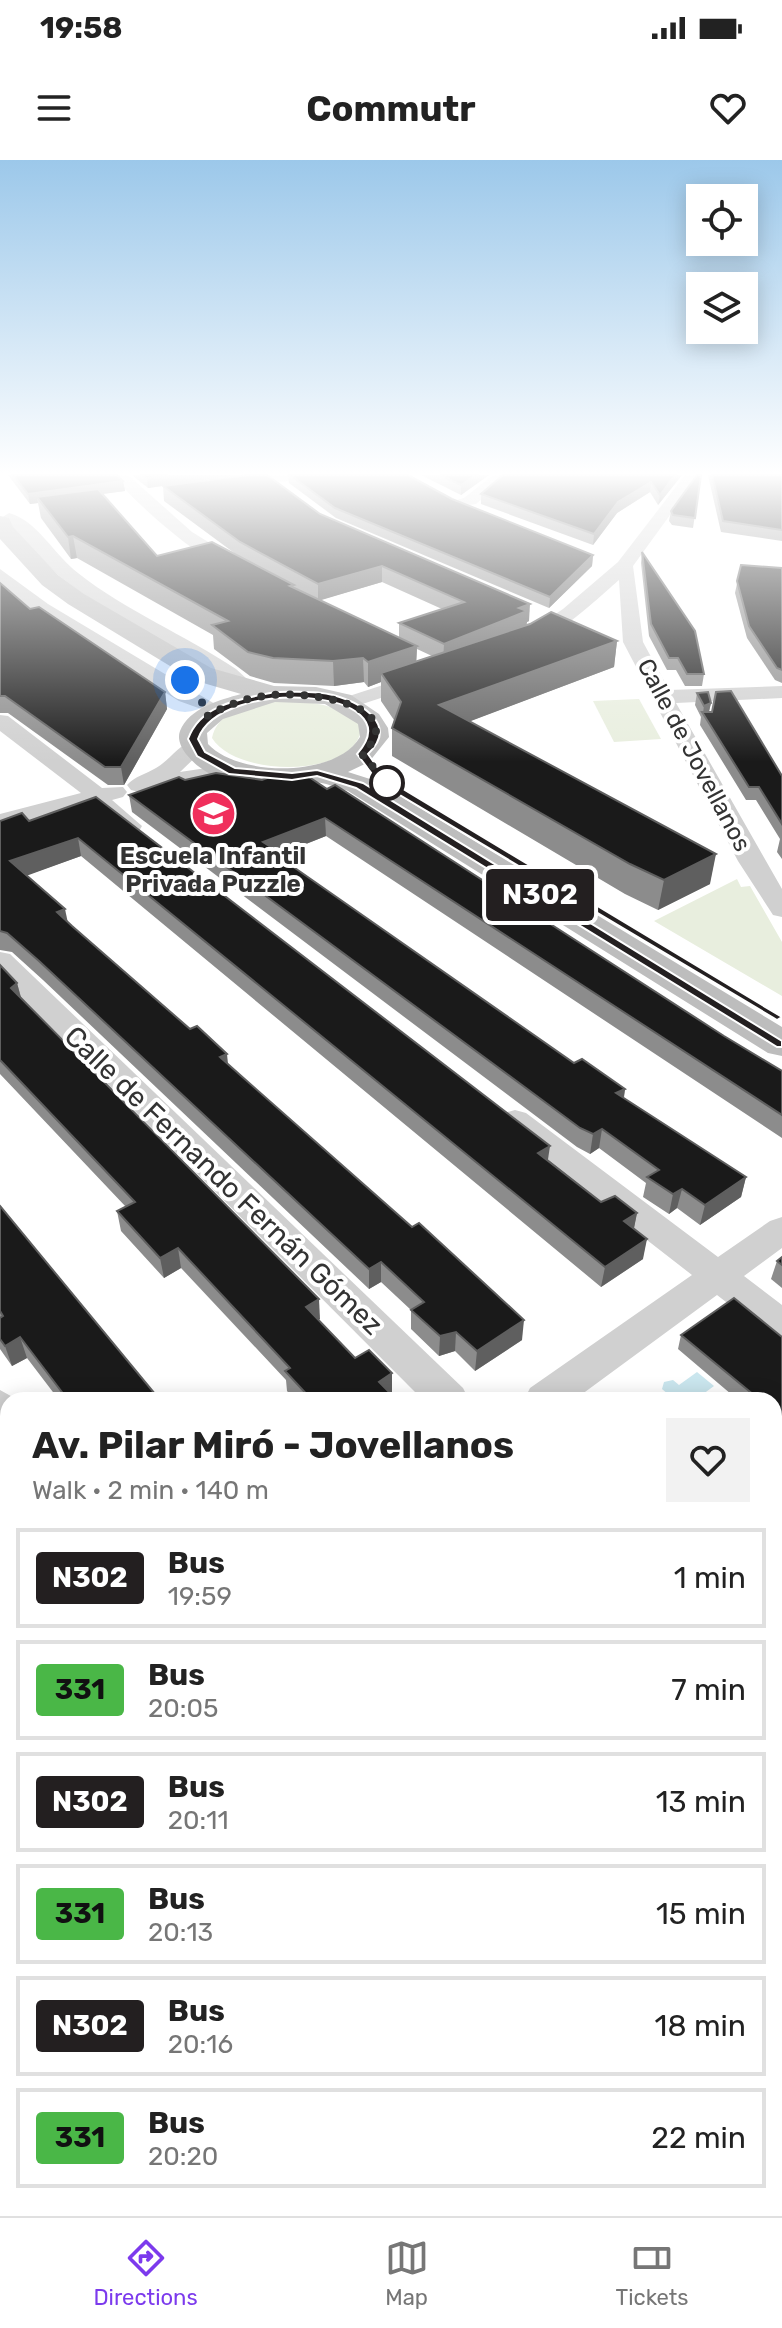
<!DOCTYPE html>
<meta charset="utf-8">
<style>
:root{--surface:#fff;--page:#f2f2f2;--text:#222;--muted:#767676;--line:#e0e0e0;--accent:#7c3aed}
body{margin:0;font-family:Rubik,sans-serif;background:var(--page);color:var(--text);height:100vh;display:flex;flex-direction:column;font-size:30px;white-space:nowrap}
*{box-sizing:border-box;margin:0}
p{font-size:26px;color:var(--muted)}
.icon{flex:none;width:44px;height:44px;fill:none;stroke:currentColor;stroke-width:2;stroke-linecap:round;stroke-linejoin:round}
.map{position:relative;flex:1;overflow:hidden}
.sheet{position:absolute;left:0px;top:1232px;width:782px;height:824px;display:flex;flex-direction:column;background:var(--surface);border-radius:24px 24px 0 0;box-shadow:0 4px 20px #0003}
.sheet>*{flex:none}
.badge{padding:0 16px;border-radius:6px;font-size:28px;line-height:52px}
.buttons{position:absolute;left:686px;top:24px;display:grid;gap:16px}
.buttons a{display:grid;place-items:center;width:72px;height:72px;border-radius:0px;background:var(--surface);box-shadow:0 4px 20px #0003;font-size:40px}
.you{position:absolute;width:40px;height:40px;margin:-20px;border:6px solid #fff;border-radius:50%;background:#1a73e8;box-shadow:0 0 0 12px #1a73e833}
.map>.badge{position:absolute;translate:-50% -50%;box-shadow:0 0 0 4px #fff}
.round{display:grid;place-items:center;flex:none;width:84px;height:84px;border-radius:0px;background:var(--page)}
.overview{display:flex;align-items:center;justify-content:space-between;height:136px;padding:0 32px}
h1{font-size:38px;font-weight:700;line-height:60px}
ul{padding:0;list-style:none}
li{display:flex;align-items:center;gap:24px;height:100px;margin:0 16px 12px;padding:0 16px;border:4px solid var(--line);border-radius:0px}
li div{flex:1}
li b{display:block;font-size:30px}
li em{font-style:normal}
li .badge{min-width:88px;font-weight:700;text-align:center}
.status{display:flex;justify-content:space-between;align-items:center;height:56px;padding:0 40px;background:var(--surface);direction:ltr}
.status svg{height:22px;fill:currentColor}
header{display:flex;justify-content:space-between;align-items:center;height:104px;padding:0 32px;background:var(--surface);font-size:36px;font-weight:700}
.menu{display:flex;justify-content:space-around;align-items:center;height:112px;border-top:2px solid var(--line);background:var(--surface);font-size:22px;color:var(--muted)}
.menu a{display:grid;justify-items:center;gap:4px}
.menu .active{color:var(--accent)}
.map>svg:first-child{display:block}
.green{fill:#e8eede}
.water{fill:#cae6ee}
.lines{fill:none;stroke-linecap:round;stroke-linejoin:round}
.street{fill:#d0d0d0;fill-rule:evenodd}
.secondary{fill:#bdbdbd;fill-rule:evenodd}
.wall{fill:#8c8c8c;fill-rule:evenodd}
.shaded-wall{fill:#5f5f5f}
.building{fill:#1a1a1a;stroke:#5f5f5f;stroke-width:2}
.line{fill:#231f20;stroke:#fff;stroke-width:2}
.walk{stroke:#333;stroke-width:8;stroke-dasharray:0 14.4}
.stop-dot{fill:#fff;stroke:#231f20;stroke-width:4}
.labels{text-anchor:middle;stroke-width:8;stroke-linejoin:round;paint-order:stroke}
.far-street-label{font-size:24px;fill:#333;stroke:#fff}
.far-poi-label{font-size:24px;font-weight:bold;fill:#333;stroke:#fff}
.street-label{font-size:28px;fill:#333;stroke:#fff}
</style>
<div class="status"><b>19:58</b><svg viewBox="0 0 49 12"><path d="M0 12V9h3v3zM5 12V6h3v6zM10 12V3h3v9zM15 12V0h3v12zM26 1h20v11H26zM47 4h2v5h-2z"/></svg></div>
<header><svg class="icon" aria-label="menu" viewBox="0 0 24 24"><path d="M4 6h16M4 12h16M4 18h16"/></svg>Commutr<svg class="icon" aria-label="heart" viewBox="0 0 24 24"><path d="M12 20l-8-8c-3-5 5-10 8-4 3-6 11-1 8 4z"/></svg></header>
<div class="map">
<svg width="782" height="2056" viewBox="0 0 782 2056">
<rect width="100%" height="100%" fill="#fff"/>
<g class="green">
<path d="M639,539l22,40 -47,3 -21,-41z"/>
<path d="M283,540c18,0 94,8 74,41 -23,37 -123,33 -145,-3 7,-32 45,-33 71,-38z"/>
<path d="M737,719l4,8 9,-1 32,56v54l-128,-75z"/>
</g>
<path class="water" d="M697,1212l17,14 -19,14h-20l-13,-11 2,-7 9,-2 6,5z"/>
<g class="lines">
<g class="street">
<path d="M113,315h15l64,57 52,32v8c-27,6 -116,-75 -131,-97z"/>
<path d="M270,315h38l-7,4 -75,11 -8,-5 8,-5z"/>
<path d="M493,315h16l-33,29 -23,3v-6l11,-3z"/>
<path d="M685,315h14l-66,91 10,76 26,48 113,-4v12l-106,5 106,186v28l-9,-2 -35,-54 -115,-219 -4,-62c-20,17 -75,71 -101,65l-3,-4 48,-32 55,-47z"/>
<path d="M9,353c29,8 46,43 69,60 48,38 107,62 158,96l23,21 -3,4h-14l-42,-31 -114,-67 -28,-21 -57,-57z"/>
<path d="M0,409l48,35 167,100 -11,6 -25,-9 -145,-89 -34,-29z"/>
<path d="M423,512l7,2 3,4 -3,4 -83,27 -11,-6 4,-4z"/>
<path d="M0,555l8,1 94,72 21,-1 4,5 -4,5 -11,3 30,26 -3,5h-18l-30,-26 -91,23v-14l81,-21 -81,-62z"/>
<path d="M195,580l11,7 -26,25 53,-8 8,2 3,5 -3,5 -102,16 -8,-2 -4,-5c8,-9 19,-11 29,-17 14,-8 23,-24 39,-28z"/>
<path d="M0,792l10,2 453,434 6,12h-46l-423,-424z"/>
<path d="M515,950l11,3 192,144 52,-36 12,-4v31l-38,28 38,29v35l-13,-5 -52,-40 -143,105h-50l6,-12 162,-113 -188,-146 -5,-8 5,-8z"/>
<path d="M0,1230l18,10h-10v35l-8,-3z"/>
<path d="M774,1534l8,3v53l-8,-3z"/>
<path d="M8,1599v53l-8,3v-53z"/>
<path d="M558,2048h63l4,8h-63z"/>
</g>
<path class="secondary" d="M0,356l9,2 4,9 45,48 26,19 127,74 63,18 42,1 35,8 28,19 9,14 1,9 -20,25 -21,10 22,7 25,14 387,234v29l-14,-3 -420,-262c-10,-3 -24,-9 -35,-9 -44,2 -96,11 -127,-28 -5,-7 -9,-15 -6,-23 9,-23 40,-31 61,-37l-48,-14 -125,-76 -26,-19 -42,-46zM275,542l50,2 33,20 2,13c-24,41 -122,40 -152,7l-1,-11 16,-14z"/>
</g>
<g class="wall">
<path d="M8,315h109l6,6 2,10 -23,3 55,62 80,-1 -73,-54 -1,-15 157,28 209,107 -2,1 -1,3 91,16 -3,26 -144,54 240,163 -52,26 -33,-16 -233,-138v-28l2,-8 -13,-19v-19l-13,5 -4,-5 -30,4 -60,-3 -24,-7 -36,-27 -1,-14 -136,-77 -6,1 -30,-41 -3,-15 -8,1zM382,422l60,27 -43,14v15l-79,-38zM417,489l15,7 -16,5z"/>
<path d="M132,315h106l-90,13z"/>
<path d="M288,315h120l44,24 141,56 -1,11 -43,42 -213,-90 -47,-35z"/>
<path d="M421,315h68l-28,20z"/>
<path d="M682,315l-24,30 -8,-13 -33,21 -24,32 -112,-41v-10z"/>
<path d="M701,315l-8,53 -21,-3 -3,-4 2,-10z"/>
<path d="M708,315h74v66l-61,-9z"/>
<path d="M642,392l62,122 -2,12h-17l-9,-16h-9l-18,-34 -8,-73z"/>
<path d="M741,405l41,3v115l-7,-3 -28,-42 -12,-45z"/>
<path d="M0,423l30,26 135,83 2,17 -43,76h-16l-100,-72h-8z"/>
<path d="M697,533l14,10 -2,9 73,64v83l-5,-7 3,-13 -24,-39h-10l-46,-75 1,-8 -6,-12z"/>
<path d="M185,620h77l462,256 58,35v67l-456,-302 -45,18 5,8 288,201 51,26 -1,9 122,79 -5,20 -41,28 -23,-17 -8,6 -26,-17 3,-14 -47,-35 -9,6 -13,-7 -445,-335 -3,-17z"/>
<path d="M96,637l505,405 36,11 -3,15 9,31 -42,28 -520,-431 -54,19 41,47 160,142 294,276 -47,31 -20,-20 -16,5 -28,-27v-19l-30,-28 -12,7 -326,-309 -31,-28 -12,-2v-129h29z"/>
<path d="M0,805l17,18 4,14 299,322 -2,1 37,38 37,15v20l-1,1 6,6h-102l-8,-9 -1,-11 -105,-112 -17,10 -43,-47 -4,-20 9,-4 -126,-133z"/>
<path d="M0,1046l160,194h-101l-32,-42 -15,8 -12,-17z"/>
<path d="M782,1097v31l-11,-9 6,-18z"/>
<path d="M681,1175l101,2v100l-8,-7v-30h-36l-60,-51z"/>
<path d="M774,1387l8,8v125l-2,2 -6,-6z"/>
<path d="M782,1621v141l-8,-9v-128l2,2z"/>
<path d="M647,2048h127l8,8h-129z"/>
</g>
<g class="shaded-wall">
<path d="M168,315h70l-90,13 -1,-10z"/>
<path d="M476,315h13l-28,20v-10z"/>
<path d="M675,315h7l-24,30 2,-10z"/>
<path d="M123,321l2,10 -84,11 -4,-5 1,6 -8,1 -2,-10z"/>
<path d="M651,322l-1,10 -33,21 -24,32 1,-11 24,-32z"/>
<path d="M73,376l4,22 -6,1 -3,-22z"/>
<path d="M593,395l-1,11 -43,42 1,-11z"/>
<path d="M382,406v16l-64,19v-17z"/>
<path d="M530,444l-1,17 -2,1 -1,6 -83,34 1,-18 75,-36z"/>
<path d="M617,481l-3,26 -175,66v-28z"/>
<path d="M417,486l-1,24 -35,3v9l-13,5v-25z"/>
<path d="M363,498l1,24 -30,4 -1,-25z"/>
<path d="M165,532l2,17 -43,76 -3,-18z"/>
<path d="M711,543l-3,12 -5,-2 1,-7z"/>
<path d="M325,658l1,18 -61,24 -2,-18z"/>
<path d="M78,678l3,18 -66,24 -5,-19z"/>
<path d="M716,694l-6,30 -52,26 6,-30z"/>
<path d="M65,749l4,19 -12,-16z"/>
<path d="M17,823l5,19 -11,-14z"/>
<path d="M227,894l2,20 -9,-17z"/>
<path d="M625,929l-3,19 -6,-15z"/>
<path d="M602,969l-3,19 -9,6 3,-20z"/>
<path d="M550,986l-3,20 -9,-13z"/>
<path d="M746,1017l-5,20 -41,28 5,-20z"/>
<path d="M682,1029l-5,19 -8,6 4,-20z"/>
<path d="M637,1053l-4,20 -9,-12z"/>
<path d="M647,1079l-4,20 -42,28 4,-20z"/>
<path d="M178,1088l3,20 -17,10 -4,-20z"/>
<path d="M381,1102v20l-12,7v-20z"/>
<path d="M319,1139l1,20 -13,8 -1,-20z"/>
<path d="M524,1160l-2,20 -47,31 2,-20z"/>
<path d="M456,1172l-1,19 -16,5 1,-20z"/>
<path d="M20,1177l7,21 -15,8 -7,-20z"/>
<path d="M392,1213v20l-10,7 -3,-18z"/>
<path d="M8,1830v14l-8,7v-14z"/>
<path d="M29,2048h13l-9,8h-14z"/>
</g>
<g class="building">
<path d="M13,315h104l6,6 -95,13z"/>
<path d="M143,315h25l-21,3z"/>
<path d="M248,315h19l53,39 210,90 -11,4 8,3 -83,33 -45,-21 65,-21 -82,-36 -64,18 -78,-42 -77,-56z"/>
<path d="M290,315h118l44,24 141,56 -43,42 -215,-89z"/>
<path d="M440,315h36l-15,10z"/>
<path d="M503,315h172l-15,20 -9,-13 -33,20 -24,32 -113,-40z"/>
<path d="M697,315h4l-6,43 -22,-3 -2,-4z"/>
<path d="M712,315h70v55l-59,-9z"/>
<path d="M98,329l59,67 55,-14 82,43 -4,1 127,60 -49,16 -5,-4 -30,3 -60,-3 -25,-6 -36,-27 16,-4 -155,-85 -5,1 -31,-40z"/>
<path d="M642,392l53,79 9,43h-17l-9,-16h-9l-18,-34z"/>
<path d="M741,405l41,3v102l-5,-2 -28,-42 -12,-45z"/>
<path d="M0,423l30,26 9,-2 126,85 -44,75h-16l-100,-71h-5z"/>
<path d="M551,452l66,29 -178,64 277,149 -52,26 -34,-16 -238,-136 9,-26 -20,-29 149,-49z"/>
<path d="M731,531l51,85v48l-23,-37h-10l-47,-75h10l4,-20z"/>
<path d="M708,532l3,11 -7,3 -7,-13z"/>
<path d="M216,613l46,7 13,-5 28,-2 24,16 8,-4 389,251 58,35v44l-457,-297 -62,24 23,15 -4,2 292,204 8,-4 43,30 -9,4 130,84 -41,28 -23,-16 -9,5 -26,-17 12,-7 -57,-41 -9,5 -13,-6 -451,-333 50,-18 6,3z"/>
<path d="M96,637l454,349 -12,7 63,49 14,-6 22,17 -13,8 23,18 -42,28 -527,-429 -68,23 55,48 -8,3 15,14 118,103 7,-3 30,28 -7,3 19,17 173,153 7,-4 105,97 -47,31 -21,-19 -16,4 -29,-26 13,-8 -43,-40 -12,7 -330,-308 -32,-28 -7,-2v-110l22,-8 7,8z"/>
<path d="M0,805l17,18 -6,5 308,311 -13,8 49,51 14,-8 23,23 -13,9 18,18h-85l-27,-29 5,-3 -112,-120 -18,10 -43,-47 18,-9 -135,-142z"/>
<path d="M0,1046l160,194h-92l-48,-63 -15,9 -5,-7v-21l3,-2 -3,-5z"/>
<path d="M782,1097v8l-5,-4z"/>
<path d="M734,1138l48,39v81l-8,-6v-12h-14l-79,-65z"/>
<path d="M610,1235l5,5h-12z"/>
<path d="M0,1322l8,11v152l-8,-13z"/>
<path d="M774,1387l8,8v104l-8,-8z"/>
<path d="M782,1621v118l-8,-9v-105l2,2z"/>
<path d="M0,1743l8,15v72l-8,7z"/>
<path d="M8,1895v153h21l-10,8h-19v-155z"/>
<path d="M774,1997l8,10v49h-121l-5,-8h118z"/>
<path d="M145,2048h11l4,8h-24z"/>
<path d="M433,2048h88l6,8h-102z"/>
</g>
<linearGradient id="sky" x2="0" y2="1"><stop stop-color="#9cc8ea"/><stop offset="0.52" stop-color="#fff"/><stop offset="1" stop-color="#fff" stop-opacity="0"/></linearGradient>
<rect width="782" height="602" fill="url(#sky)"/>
<path class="line" d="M275,532c18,0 40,-2 58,3 29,8 66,30 35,59l17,24 397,239 -5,3 -399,-238 -21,-28c59,-66 -137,-78 -159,-15l7,13 30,16 57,5 25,-3 46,13 419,258v6h-5l-421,-259 -39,-12 -25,4 -63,-6 -32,-18 -9,-17c13,-36 54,-40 87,-47z"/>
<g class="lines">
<path class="walk" d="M185,520l12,11 11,25c20,-12 41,-19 65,-21 30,-4 142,9 89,59l25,29"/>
</g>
<defs>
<symbol id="school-disc" viewBox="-11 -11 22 22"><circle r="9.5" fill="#f02f5c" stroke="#fff"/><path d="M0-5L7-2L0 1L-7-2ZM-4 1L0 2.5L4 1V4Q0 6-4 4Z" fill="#fff"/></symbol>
</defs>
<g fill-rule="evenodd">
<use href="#school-disc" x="188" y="628" width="51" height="51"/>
</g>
<circle class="stop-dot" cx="387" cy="623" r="16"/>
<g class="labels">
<g class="far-street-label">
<text transform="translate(694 595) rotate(62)" y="8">Calle de Jovellanos</text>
</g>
<g class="far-poi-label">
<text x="213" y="704">Escuela Infantil<tspan x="213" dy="28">Privada Puzzle</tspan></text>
</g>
<g class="street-label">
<text transform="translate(224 1020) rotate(44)" y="10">Calle de Fernando Fernán Gómez</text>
</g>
</g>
</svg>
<div class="buttons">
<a><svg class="icon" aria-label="locate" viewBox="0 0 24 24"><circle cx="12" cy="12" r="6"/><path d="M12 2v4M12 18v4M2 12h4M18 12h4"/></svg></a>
<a><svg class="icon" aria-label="layers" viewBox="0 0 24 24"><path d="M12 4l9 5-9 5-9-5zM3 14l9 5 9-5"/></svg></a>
</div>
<div class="you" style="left:185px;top:520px"></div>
<b class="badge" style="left:540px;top:735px;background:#231f20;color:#fff">N302</b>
<section class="sheet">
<div class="overview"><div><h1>Av. Pilar Miró - Jovellanos</h1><p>Walk · 2 min · 140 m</p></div><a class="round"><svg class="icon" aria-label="heart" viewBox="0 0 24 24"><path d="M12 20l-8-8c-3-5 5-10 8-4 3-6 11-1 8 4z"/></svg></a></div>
<ul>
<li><span class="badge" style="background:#231f20;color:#fff">N302</span><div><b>Bus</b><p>19:59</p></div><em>1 min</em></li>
<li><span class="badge" style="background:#4ab747;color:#111">331</span><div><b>Bus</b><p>20:05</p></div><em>7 min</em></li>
<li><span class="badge" style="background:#231f20;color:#fff">N302</span><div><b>Bus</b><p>20:11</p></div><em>13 min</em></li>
<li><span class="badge" style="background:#4ab747;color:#111">331</span><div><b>Bus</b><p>20:13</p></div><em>15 min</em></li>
<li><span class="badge" style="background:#231f20;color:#fff">N302</span><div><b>Bus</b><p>20:16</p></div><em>18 min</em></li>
<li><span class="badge" style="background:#4ab747;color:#111">331</span><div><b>Bus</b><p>20:20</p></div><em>22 min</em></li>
</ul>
</section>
</div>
<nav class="menu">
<a class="active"><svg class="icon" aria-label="directions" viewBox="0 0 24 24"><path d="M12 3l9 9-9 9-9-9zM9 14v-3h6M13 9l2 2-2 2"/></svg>Directions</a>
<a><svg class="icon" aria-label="map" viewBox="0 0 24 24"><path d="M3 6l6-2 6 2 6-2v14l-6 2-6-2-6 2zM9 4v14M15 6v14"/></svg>Map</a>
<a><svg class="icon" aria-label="tickets" viewBox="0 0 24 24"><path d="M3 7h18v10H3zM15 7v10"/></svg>Tickets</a>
</nav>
